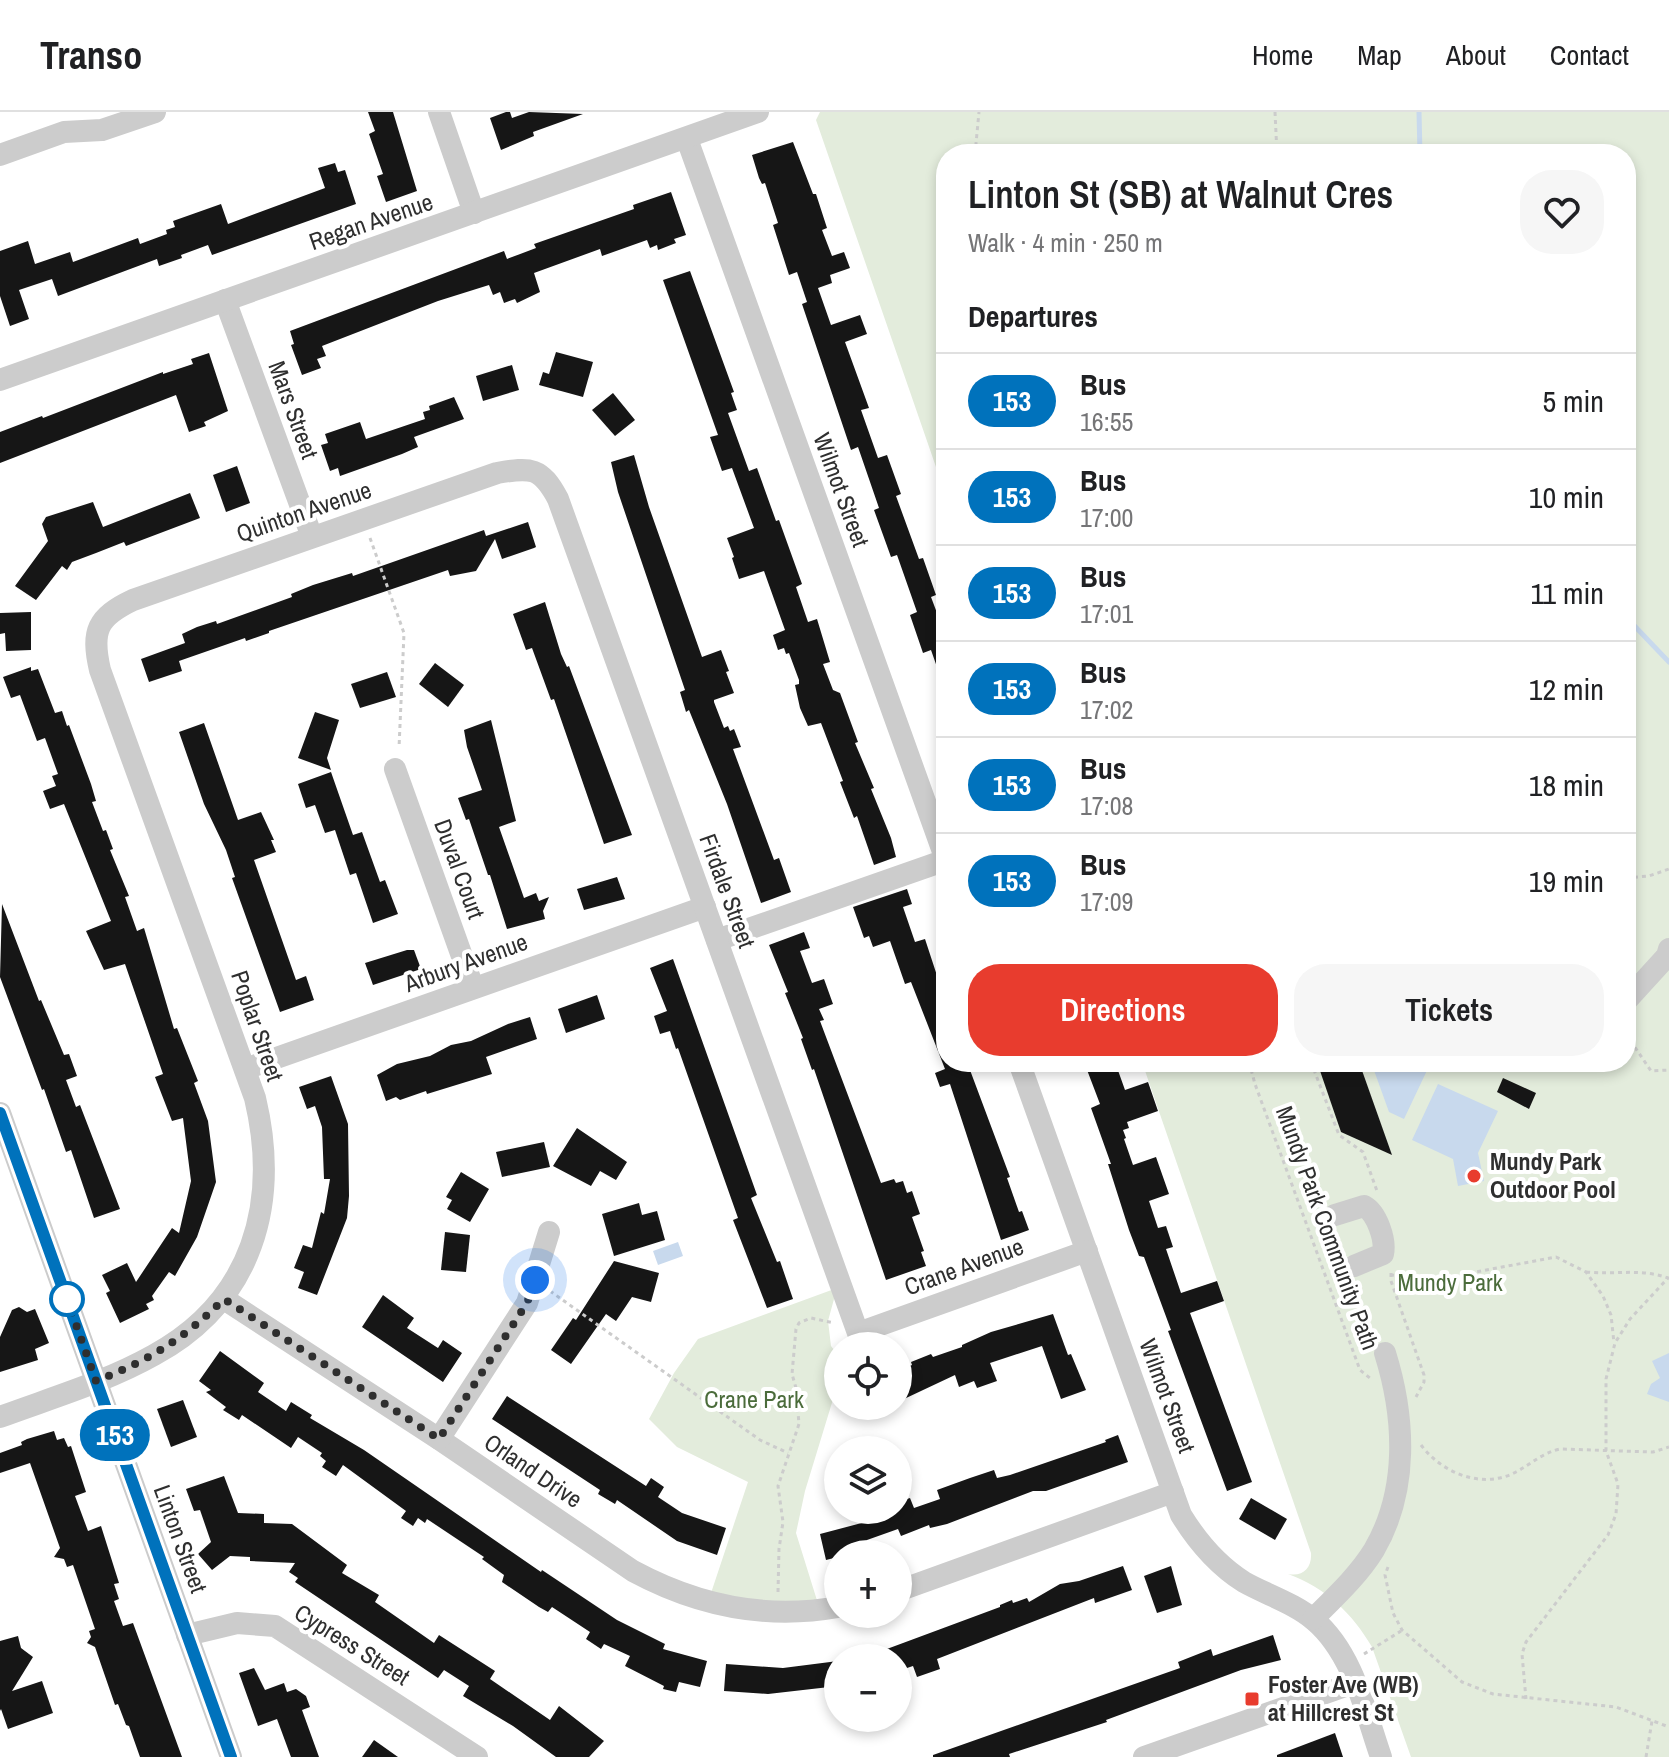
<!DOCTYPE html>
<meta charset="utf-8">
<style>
:root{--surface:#fff;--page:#f6f6f6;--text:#202124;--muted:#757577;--line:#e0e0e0;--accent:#e83c2e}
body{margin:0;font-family:"Archivo Narrow",sans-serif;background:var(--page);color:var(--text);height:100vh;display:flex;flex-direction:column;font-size:30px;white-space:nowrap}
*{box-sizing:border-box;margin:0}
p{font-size:26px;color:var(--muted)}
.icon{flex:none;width:44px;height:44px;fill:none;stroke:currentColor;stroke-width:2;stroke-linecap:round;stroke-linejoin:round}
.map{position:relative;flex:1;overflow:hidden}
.panel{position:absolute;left:936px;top:32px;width:700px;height:928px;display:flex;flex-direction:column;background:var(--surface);border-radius:32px;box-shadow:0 4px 12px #0003}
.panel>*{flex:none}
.badge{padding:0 16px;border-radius:26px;font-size:28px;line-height:52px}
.fabs{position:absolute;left:824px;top:1220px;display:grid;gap:16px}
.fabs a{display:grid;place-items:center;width:88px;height:88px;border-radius:50%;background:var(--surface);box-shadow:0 4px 12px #0003;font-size:40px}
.you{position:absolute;width:40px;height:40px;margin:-20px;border:6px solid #fff;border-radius:50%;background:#1a73e8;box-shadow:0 0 0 12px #1a73e833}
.map>.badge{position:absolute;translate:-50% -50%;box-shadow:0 0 0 4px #fff}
h2{padding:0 32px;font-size:30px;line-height:72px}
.round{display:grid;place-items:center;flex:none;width:84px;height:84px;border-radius:32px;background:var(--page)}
.headline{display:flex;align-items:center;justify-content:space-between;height:136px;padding:0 32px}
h1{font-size:38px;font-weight:600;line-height:60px}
.cta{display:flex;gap:16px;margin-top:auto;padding:16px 32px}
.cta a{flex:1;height:92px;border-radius:32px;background:var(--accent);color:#fff;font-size:32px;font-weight:600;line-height:92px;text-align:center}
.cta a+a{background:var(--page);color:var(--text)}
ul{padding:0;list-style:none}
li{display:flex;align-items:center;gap:24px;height:96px;padding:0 32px;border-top:2px solid var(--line)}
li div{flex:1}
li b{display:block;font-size:30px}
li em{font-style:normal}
li .badge{min-width:88px;font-weight:700;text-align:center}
header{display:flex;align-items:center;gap:48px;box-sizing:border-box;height:112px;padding:0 40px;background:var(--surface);border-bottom:2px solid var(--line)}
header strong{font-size:38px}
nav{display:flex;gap:44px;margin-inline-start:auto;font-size:28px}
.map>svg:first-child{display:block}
.green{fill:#e3ecdc}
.water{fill:#c8d9ed}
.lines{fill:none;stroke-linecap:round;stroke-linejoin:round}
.stream{stroke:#c8d9ed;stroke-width:5}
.building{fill:#161616}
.path{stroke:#ccc;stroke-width:3;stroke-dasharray:4 4;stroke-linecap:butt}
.minor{stroke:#ccc;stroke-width:22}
.line-casing{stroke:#fff;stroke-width:18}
.line{stroke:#0072bc;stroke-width:12}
.walk{stroke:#2f2f2f;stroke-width:8;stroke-dasharray:0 14.4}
.poi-dot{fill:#e83c2e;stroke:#fff;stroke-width:3}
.stop-dot{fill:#fff;stroke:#0072bc;stroke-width:4}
.labels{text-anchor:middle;stroke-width:8;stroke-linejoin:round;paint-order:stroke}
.street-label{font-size:24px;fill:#2f2f2f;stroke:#fff}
.poi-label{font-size:24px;font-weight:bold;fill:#2f2f2f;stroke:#fff;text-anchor:start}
.park-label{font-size:24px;fill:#4b6c3b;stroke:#fff}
</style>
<header>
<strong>Transo</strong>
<nav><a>Home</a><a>Map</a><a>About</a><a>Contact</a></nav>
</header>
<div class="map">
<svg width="1669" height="1645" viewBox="0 0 1669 1645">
<rect width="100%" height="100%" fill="#fff"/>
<g class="green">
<path d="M820,0h849v1645h-258l-39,-110c-20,-34 -46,-59 -84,-73 15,3 24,-6 23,-21l-169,-491h484v-908h-680v342l-130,-376z"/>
<path d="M837,1176l-9,33 3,25 7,9v28l-33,108 -9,42 24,77 -112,-8 40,-120 -71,-35 -28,-28 25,-46 24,-34z"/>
</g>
<g class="water">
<path d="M1371,950h60l-27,57 -15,-7z"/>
<path d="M1438,972l60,27 -20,42 6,28 -26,5 -5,-27 -41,-19z"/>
<path d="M678,1130l5,14 -25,9 -5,-14z"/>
<path d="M1669,1241v49l-22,-8 4,-10 9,-6 -8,-17z"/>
</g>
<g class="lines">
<g class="stream">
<path d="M1419,0l1,42"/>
<path d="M1626,505l43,45"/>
</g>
</g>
<g class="building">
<path d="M368,0h25l24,79 -31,11 -9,-26 6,-2 -14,-40 6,-3z"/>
<path d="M506,0h4l2,6 17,-6 54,2 -50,18 1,4 -33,14 -11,-32z"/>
<path d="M793,30l20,52h3l11,34 -5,2 10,26 12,-4 6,16 -20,7 2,8 -14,5 13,37 29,-10 7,19 -22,8 24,66 -8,2 17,48 9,-3 14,39 -5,2 23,63 4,-1 13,37 -5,2 15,40v50h-2l-13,-37 -8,3 -13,-38 7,-3 -20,-57 -6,2 -17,-47 5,-2 -21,-61 -7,3 -49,-146 5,-2 -10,-30 -8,3 -16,-50 5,-2 -13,-40 -3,1 -3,-6 -7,-23z"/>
<path d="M335,51l3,9 7,-2 11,34 -144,51 -4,-10 -27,10 1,3 -23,8 -2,-7 -99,37 -6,-17 -33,11 10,29 -19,7 -10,-30v-45l28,-10 7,23 35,-12 3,10 65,-24 2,6 27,-10 -1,-4 9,-3 -2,-6 48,-17 7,20 97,-36 -7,-20z"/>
<path d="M671,80l15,43 -12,4 2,4 -18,7 -1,-5 -7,3 -3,-8 -45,16 -2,-7 -66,24 6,19 -23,11 -2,-4 -11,4 -4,-11 -7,3 -4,-10 -51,16 -116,45 4,10 -9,3 4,9 -19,7 -11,-30 3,-1 -4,-13 214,-80 3,8 29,-11 -2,-4 100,-35 -1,-4z"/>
<path d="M690,159l44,121 -3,1 6,17 -9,3 21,58 8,-3 19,53 3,-1 23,64 -6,3 12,35 9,-3 13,43 -7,2 10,26 7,3 18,49 -3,1 19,45 -3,1 20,49 5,19 -22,8 -17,-49 -3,2 -14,-36 3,-1 -22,-58 -13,3 -8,-18 -5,-23 4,-1v-4l-10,-27 -3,1 -2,-6 -6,2 -5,-15 12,-5 -21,-59 -25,8 -7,-21 2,-1 -7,-19 27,-10 -22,-60 -10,3 -12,-34 8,-2 -55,-155z"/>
<path d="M556,240l37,10 -10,35 -44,-12 4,-13 6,2z"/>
<path d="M209,241l19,58 -24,11 2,4 -17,6 -13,-37 -176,68v-31l42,-16 1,2 120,-46v2l30,-10 -2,-5z"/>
<path d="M512,253l7,25 -36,11 -7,-25z"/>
<path d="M613,281l22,27 -20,16 -23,-26z"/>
<path d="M454,285l10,22 -50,18 4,10 -16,7 -62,22 -2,-8 -8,3 -9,-26 7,-2 -3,-9 35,-12 6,17 59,-20 -2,-7 7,-2 -1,-4z"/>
<path d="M634,343l15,52 53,150 19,-7 8,21 -3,1 8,21 -20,7v2l10,26 4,-2 2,5 4,-2 7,18 -8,2 41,111 5,-2 12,34 -30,11 -34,-99 -38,-94 -3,2 -6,-20 5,-2 -67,-198 -7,-30z"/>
<path d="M237,354l13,37 -24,9 -13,-37z"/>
<path d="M190,381l10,25 -74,28 -2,-4 -28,11 -24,9 -5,8 -5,-4 -26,34 -21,-14 33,-45 -6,-17 4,-7 47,-15 10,25z"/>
<path d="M528,410l8,25 -2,1 -32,11 -7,-20 -19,32 -26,5 -2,-6 -179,61v2l-23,8 -1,-3 -66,23 3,10 -33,11 -8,-23 44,-16 -3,-9 15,-7 19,-6 1,3 75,-27 -1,-3 22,-9 39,-12 1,3 131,-46 2,6z"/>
<path d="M545,490l16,52 6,13 2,-1 63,169 -28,9 -50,-145 -3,1 -19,-52 -6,2 -13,-36z"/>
<path d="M31,500v38l-25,1 -1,-18 -5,1v-21z"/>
<path d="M435,551l29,22 -16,22 -29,-23z"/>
<path d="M31,555v4l7,-2 17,44 7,-2 5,15 2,-1 22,59 5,17 -4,1 11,29 3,-1 7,19 -3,1 19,46 -4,1 12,34 7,-3 30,101 3,-1 21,53 -4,2 14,38 8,61 -19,55 -22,39 -6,-4 -17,24 2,4 -8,4 3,5 -29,14 -14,-30 4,-2 -8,-16 25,-12 9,19 36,-54 7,5 12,-52 -8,-63 -11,3 -12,-31 -5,-13 8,-3 -38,-110 -21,6 -18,-39 25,-10 -47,-117 -14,5 -7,-18 13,-5 -4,-10 6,-2 -13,-36 -8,3 -17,-46 -9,3 -8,-21z"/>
<path d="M387,560l9,25 -36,11 -9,-24z"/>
<path d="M315,600l24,8 -12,38 4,12 -33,-12z"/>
<path d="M491,608l25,101 -17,6 25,71 12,-5 3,8 10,-4 -6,14 2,8 -38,10 -17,-54h-2l-19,-56 -3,1 -8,-22 24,-8 -15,-43 -3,-17z"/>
<path d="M204,611l34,97 23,-8 13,28h-3l5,12 -22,8 42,120 10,-4 8,24 -34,12 -48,-134 3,-1 -9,-27 -22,-46 -25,-72z"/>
<path d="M331,660l22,63 9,-3 18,50 5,-2 13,34 -25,9 -17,-50 -6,2 -15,-45 -10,3 -10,-28 -9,3 -8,-24z"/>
<path d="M617,765l8,22 -41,11 -7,-21z"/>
<path d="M907,777l5,15 -9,3 12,35 10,-3 21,64v59h21l43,115 -3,1 12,34 3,-1 7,19 -28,10 -51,-156 -10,3 -5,-14 10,-4 -34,-87 -6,2 -15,-43 -17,6 -4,-11 -5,2 -11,-31z"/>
<path d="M2,792l37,97 2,-1 23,55 5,-1 8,22 -11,4 10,27 4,-2 40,104 -26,9 -23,-68 -5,2 -22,-63 -2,1 -42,-113z"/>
<path d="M804,820l6,16 -10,3 12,32 12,-4 9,25 -14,5 5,11 -4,1 61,162 13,-4 2,4 7,-2 4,12 5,-2 8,23 -8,3 12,34 -3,1 5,14 -40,14 -72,-211 -2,1 -11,-31 2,-1 -18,-45 3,-1 -19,-47z"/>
<path d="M407,838h7l7,19 -48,16 -8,-22z"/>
<path d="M673,847l84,236 -6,3 26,64 3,-1 13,38 -26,9 -34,-88 5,-2 -60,-170 -2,1 -6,-18 -10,3 -6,-18 13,-5 -17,-43z"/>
<path d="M597,883l8,24 -39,14 -8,-24z"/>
<path d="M530,905l7,22 -51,18 6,17 -65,20 -1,-3 -26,9 -4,-3 -10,4 -9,-26 20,-11 33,-8 21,-11 20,-4 37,-17z"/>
<path d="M1084,950h31l10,28 23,-8 10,29 -31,11 2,6 -6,2 3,8 -2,1 9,26 23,-8 13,37 -20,7 9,27 8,-2 7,21 -7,2 15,44 36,-12 7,20 -34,12 62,169 -25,9 -59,-160 3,-1 -27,-73 -5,-1 -10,-26 -21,-66h3l-20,-56 9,-4z"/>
<path d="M1317,950h42l33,93 -51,-23z"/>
<path d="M331,964l17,48 1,72 -2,22 -30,77 -19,-7 6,-16 -10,-4 9,-23 9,3 9,-36 3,2 6,-35h-6l-2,-52 -7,-21 -8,3 -8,-22z"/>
<path d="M1503,966l33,15 -7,16 -32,-17z"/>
<path d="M577,1016l50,34 -11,18 -16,-9 -9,15 -38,-20z"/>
<path d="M544,1030l6,25 -48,10 -6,-25z"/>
<path d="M461,1060l28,17 -19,33 -23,-13 5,-9 -6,-3z"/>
<path d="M639,1091l3,12 15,-4 8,29 -51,16 -12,-42z"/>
<path d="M445,1120l25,3 -4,37 -25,-2z"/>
<path d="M614,1149l45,12 -8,29 -19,-5 -16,24 -10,-7 -35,50 -20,-14 22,-32 3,2z"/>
<path d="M383,1183l31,23 -7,10 31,20 5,-8 19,13 -19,29 -81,-55z"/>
<path d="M19,1195l8,5 8,-3 14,34 -14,6 3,11 -38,12v-35l12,-27z"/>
<path d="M1053,1202l15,41 3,-1 15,36 -25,9 -19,-53 -52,17 7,18 -20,7 -3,-7 -15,6 -4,-12 -51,24 -6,-15v-13l14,-6 -1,-3 20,-8 2,3 29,-10v-2l29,-13z"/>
<path d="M220,1239l44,32 -6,9 28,19 5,-9 21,13 -2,3 54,32 177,122 1,-2 75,50 48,24 -2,5 44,12 -7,26 -21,-5 -3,10 -13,-3 1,-3 -39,-20 5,-10 -26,-12 -3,5 -15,-10 4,-7 -38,-25 -4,5 -9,-5 -37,-25 2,-7 -22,-16 2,-2 -57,-38 -2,4 -7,-5 -5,8 -12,-8 5,-7 -63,-46 -7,11 -14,-9 4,-6 -6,-5 2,-3 -24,-16 -7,11 -49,-33 -3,5 -16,-10 3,-3 -20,-15 5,-2 -12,-9z"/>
<path d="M507,1284l139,90 5,-8 13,9 -6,10 24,16 44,15 -9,27 -40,-14 -60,-41 -2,4 -17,-10 2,-4 -108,-71z"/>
<path d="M183,1288l14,37 -26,10 -14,-38z"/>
<path d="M54,1319l3,9 7,-2 4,9 3,-1 15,46 -11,4 13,35 13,-5 18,57 -5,1 5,15 -5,2 9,25 10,-3 49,134h-42l-11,-31 -3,-1 -8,-21 -3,1 -20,-58 -8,-4 4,-6 -2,-6 6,-2 -22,-64 -6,2 -3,-8 -10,-2 6,-9 -30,-85 -30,10v-20l22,-8 -1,-3 6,-3z"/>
<path d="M1118,1323l10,27 -82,29h-13l-86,33 -17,4 -1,-3 -28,11 -3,-7 -31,11 1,8 -30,6v3l-12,3 -6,-26 53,-14 -4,-10h29v-8l12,-4 4,10 26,-9 -3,-9 33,-12 24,-8 3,8 13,-3 96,-33 -1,-2z"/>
<path d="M224,1364l14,37 26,1v9l28,1 55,41 -5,8 37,22 -4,7 59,41 5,-8 56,36 -5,8 60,41 9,-14 45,35 -15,16h-33l-43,-31 -50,-30 6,-10 -25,-16 -6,8 -143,-96 3,-4 -9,-6 6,-9 -45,-2v-4l-20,-1 -18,14 -14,-16 13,-12 -11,-32 -6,1 -8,-22z"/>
<path d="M1251,1386l36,21 -12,21 -36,-21z"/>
<path d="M1123,1454l9,24 -37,13 -1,-5 -157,61 3,10 -23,8 -4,-11 -12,4 -3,-12h-30v-2l132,-49v-2l12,-5 1,3 14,-5 2,4 31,-18 19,-3z"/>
<path d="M1171,1454l11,39 -25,8 -13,-37z"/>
<path d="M1273,1523l8,25 -40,10 -135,50 1,2 -98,32 1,3h-77v-2l247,-87 -2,-6 33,-13 2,7z"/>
<path d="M18,1524l3,12 12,9 -21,34 30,-10 11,32 -45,16 -7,-20 -1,2v-70z"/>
<path d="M838,1549v25l-70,8 -44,-3 2,-27 57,4z"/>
<path d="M254,1556l11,22 19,-7 3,9 9,-3 10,7 4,11 -8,3 17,47h-28l-14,-38 -19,7 -19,-53z"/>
<path d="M1335,1621l8,24h-66v-2z"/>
<path d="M374,1628l24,17h-36z"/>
</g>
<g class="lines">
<g class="path">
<path d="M1275,0l2,42"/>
<path d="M975,42l4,-42"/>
<path d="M370,426l34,95 -5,115"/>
<path d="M1626,766l23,-2 20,-7"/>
<path d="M1626,922l25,37 18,-1"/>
<path d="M1249,950l6,22 105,286 11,9"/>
<path d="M1311,950l28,73 24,17 14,39"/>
<path d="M1586,1160c29,3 54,-4 82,6"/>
<path d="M1391,1161v8l33,94v7l-8,15"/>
<path d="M1390,1163l48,4 118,-22 30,15 17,24 8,19 3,28"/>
<path d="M550,1179l210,149 28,13"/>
<path d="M1421,1333c21,28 61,45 95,27 15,-8 26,-19 44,-23l93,3 16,-5"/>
<path d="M1388,1455l-3,8 8,38 9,17 60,52 31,12 123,13 53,20"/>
<path d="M778,1480l1,-43 4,-27 -5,-36 21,-62 -3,-36 -4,-14 4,-45 3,-6 12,-5 23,5"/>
<path d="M1364,1542l37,-23"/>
<path d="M1526,1587l-4,-45 4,-12 82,-107 8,-21 2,-30 -12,-33v-72l9,-36 15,-24 39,-42"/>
<path d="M1646,1645l6,-36"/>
</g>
<g class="minor">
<path d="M439,0l35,101"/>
<path d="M687,27l259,721"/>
<path d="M0,43l64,-23 38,-2 53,-18"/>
<path d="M225,188l87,237"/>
<path d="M0,268l758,-268"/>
<path d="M395,657l78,218"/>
<path d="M717,828l229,-80"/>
<path d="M1626,889l41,-45 2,-7"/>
<path d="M1019,950l162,453c16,26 36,50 63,67 23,13 50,21 70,38 39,33 51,91 67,137"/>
<path d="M245,957l460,-162"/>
<path d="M0,1001l231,644"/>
<path d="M1335,1103l29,-9c13,7 22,34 19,48l-29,12"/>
<path d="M224,1187l215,140 194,132c65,35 132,49 205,36"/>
<path d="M0,1305c51,-19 106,-35 154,-62 99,-54 126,-152 101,-257l-155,-428c-9,-39 -3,-53 33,-70l364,-127c34,-6 44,-6 61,26l300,834 229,-82"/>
<path d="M439,1327l88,-136 22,-71"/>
<path d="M898,1479l275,-99"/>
<path d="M1313,1507c21,-21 45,-43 61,-69 35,-60 31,-133 11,-197"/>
<path d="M187,1523l50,-12 38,3 202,131"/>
<path d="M1144,1645l210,-74"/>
</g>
</g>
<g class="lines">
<defs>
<path id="line" d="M0,1001l231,644"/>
</defs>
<use href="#line" class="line-casing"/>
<use href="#line" class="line"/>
<path class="walk" d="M67,1187l29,82c55,-22 85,-40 128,-82l215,140 88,-136 8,-23"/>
</g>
<g class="poi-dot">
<circle cx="1474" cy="1064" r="8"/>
<rect x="1244" y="1579" width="16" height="16" rx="4"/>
</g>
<circle class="stop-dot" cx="67" cy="1187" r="16"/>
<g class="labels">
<g class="street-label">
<text transform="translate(371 110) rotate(-19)" y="8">Regan Avenue</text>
<text transform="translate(293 298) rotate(70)" y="8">Mars Street</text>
<text transform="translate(841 378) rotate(70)" y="8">Wilmot Street</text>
<text transform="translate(304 400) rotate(-19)" y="8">Quinton Avenue</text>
<text transform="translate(459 757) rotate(70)" y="8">Duval Court</text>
<text transform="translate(727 779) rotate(70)" y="8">Firdale Street</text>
<text transform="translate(466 851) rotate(-20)" y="8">Arbury Avenue</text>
<text transform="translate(257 914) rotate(71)" y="8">Poplar Street</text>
<text transform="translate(1327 1116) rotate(70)" y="8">Mundy Park Community Path</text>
<text transform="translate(964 1155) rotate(-20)" y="8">Crane Avenue</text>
<text transform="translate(1167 1284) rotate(70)" y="8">Wilmot Street</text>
<text transform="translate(533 1359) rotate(34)" y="8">Orland Drive</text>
<text transform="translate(180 1427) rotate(70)" y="8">Linton Street</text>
<text transform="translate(352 1533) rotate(32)" y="8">Cypress Street</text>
</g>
<g class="poi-label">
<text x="1490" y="1058">Mundy Park<tspan x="1490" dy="28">Outdoor Pool</tspan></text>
<text x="1268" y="1581">Foster Ave (WB)<tspan x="1268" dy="28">at Hillcrest St</tspan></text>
</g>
<g class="park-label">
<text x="1450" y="1179">Mundy Park</text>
<text x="754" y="1296">Crane Park</text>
</g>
</g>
</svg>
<div class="fabs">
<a><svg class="icon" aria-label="locate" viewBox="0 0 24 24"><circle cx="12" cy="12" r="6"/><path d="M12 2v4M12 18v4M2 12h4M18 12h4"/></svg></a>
<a><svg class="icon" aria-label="layers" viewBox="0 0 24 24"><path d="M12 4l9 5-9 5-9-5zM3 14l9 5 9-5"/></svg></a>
<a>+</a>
<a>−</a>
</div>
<div class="you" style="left:535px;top:1168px"></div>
<b class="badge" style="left:115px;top:1323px;background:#0072bc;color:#fff">153</b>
<section class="panel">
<div class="headline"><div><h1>Linton St (SB) at Walnut Cres</h1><p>Walk · 4 min · 250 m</p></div><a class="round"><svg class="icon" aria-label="heart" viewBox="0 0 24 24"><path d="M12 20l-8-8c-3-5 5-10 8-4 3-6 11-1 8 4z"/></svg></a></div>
<h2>Departures</h2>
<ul>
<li><span class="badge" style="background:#0072bc;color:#fff">153</span><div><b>Bus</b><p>16:55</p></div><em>5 min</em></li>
<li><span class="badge" style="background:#0072bc;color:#fff">153</span><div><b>Bus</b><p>17:00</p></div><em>10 min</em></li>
<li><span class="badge" style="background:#0072bc;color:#fff">153</span><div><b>Bus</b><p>17:01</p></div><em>11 min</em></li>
<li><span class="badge" style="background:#0072bc;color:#fff">153</span><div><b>Bus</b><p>17:02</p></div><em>12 min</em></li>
<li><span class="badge" style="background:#0072bc;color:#fff">153</span><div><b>Bus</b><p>17:08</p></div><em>18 min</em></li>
<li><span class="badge" style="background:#0072bc;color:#fff">153</span><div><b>Bus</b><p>17:09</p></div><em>19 min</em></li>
</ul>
<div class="cta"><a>Directions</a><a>Tickets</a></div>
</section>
</div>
